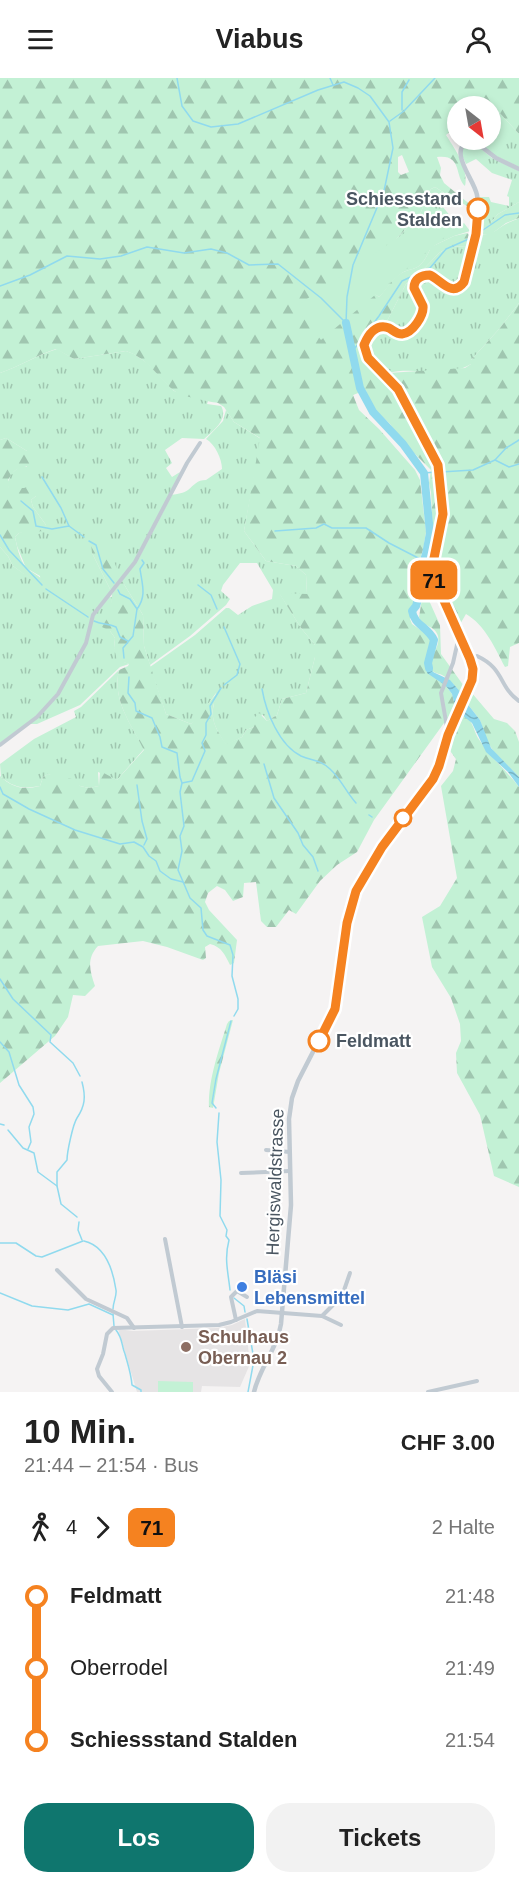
<!DOCTYPE html>
<html lang="de">
<meta charset="utf-8">
<style>
:root{--surface:#fff;--page:#f2f2f2;--text:#222;--muted:#767676;--accent:#0f766e}
body{margin:0;font-family:Helvetica,sans-serif;background:var(--page);color:var(--text);height:100vh;display:flex;flex-direction:column;font-size:22px;white-space:nowrap}
*{box-sizing:border-box;margin:0}
p{font-size:20px;color:var(--muted)}
.icon{flex:none;width:33px;height:33px;fill:none;stroke:currentColor;stroke-width:2;stroke-linecap:round;stroke-linejoin:round}
.map{position:relative;height:1314px;overflow:hidden}
.details{display:flex;flex-direction:column;background:var(--surface);flex:1}
.details>*{flex:none}
.badge{padding:0 12px;border-radius:9px;font-size:21px;line-height:39px}
.needle{width:39px;rotate:149deg}
.controls{position:absolute;left:447px;top:18px;display:grid;gap:12px}
.controls a{display:grid;place-items:center;width:54px;height:54px;border-radius:50%;background:var(--surface);box-shadow:0 3px 9px #0003;font-size:30px}
.map>.badge{position:absolute;translate:-50% -50%;box-shadow:0 0 0 3px #fff}
.legs{display:flex;align-items:center;gap:9px;height:66px;padding:0 24px;font-size:20px}
.legs p{margin-inline-start:auto}
.headline{display:flex;align-items:center;justify-content:space-between;height:102px;padding:0 24px}
h1{font-size:33px;font-weight:700;line-height:45px}
.button{display:flex;gap:12px;margin-top:auto;padding:12px 24px}
.button a{flex:1;height:69px;border-radius:24px;background:var(--accent);color:#fff;font-size:24px;font-weight:700;line-height:69px;text-align:center}
.button a+a{background:var(--page);color:var(--text)}
ul{padding:0 24px;list-style:none}
li{display:flex;align-items:center;gap:21px;height:72px;font-size:22px}
li i{display:grid;place-items:center;width:9px;height:100%;margin:0 8px;background:currentColor}
li i::after{content:'';width:15px;height:15px;margin:-8px;border:4px solid;border-radius:50%;background:var(--surface)}
li p{margin-inline-start:auto}
li:first-child i{background:linear-gradient(#0000 50%,currentColor 0)}
li:last-child i{background:linear-gradient(currentColor 50%,#0000 0)}
header{display:flex;justify-content:space-between;align-items:center;height:78px;padding:0 24px;background:var(--surface);font-size:27px;font-weight:700}
.map>svg:first-child{display:block}
.education{fill:#e6e4e5}
.grass{fill:url(#grass-tufts)}
.forest{fill:url(#forest-firs);fill-rule:evenodd}
.pitch{fill:#c3f1d5}
.water{fill:url(#water-waves)}
.lines{fill:none;stroke-linecap:round;stroke-linejoin:round}
.stream{stroke:#90daee;stroke-width:1.5}
.river{stroke:#90daee;stroke-width:8}
.minor{stroke:#c1cad2;stroke-width:4}
.tertiary{stroke:#c1cad2;stroke-width:4.5}
.line-1-casing{stroke:#fff;stroke-width:14}
.line-1{stroke:#f58220;stroke-width:9}
.stop-1-dot{fill:#fff;stroke:#f58220;stroke-width:3}
.shop-dot{fill:#3f7fe0;stroke:#fff;stroke-width:2}
.education-dot{fill:#8d6e63;stroke:#fff;stroke-width:2}
.labels{text-anchor:middle;stroke-width:4.5;stroke-linejoin:round;paint-order:stroke}
.stop-label{font-size:18px;font-weight:bold;fill:#4a5661;stroke:#fff;text-anchor:end}
.street-label{font-size:18px;fill:#4a5661;stroke:#fff}
.shop-label{font-size:18px;font-weight:bold;fill:#366cbe;stroke:#fff;text-anchor:start}
.education-label{font-size:18px;font-weight:bold;fill:#785e54;stroke:#fff;text-anchor:start}
</style>
<header><svg class="icon" aria-label="menu" viewBox="0 0 24 24"><path d="M4 6h16M4 12h16M4 18h16"/></svg>Viabus<svg class="icon" aria-label="person" viewBox="0 0 24 24"><circle cx="12" cy="8" r="4"/><path d="M4 21q1-7 8-7t8 7"/></svg></header>
<div class="map">
<svg width="519" height="1314" viewBox="0 0 519 1314">
<defs>
<pattern id="grass-tufts" width="24" height="20" patternUnits="userSpaceOnUse" patternTransform="scale(1.5)"><rect width="24" height="20" fill="#c3f1d5"/><path d="M3 7l-1-3M5 7V3M7 7l1-3M15 17l-1-3M17 17v-4M19 17l1-3" fill="none" stroke="#a0c6b0"/></pattern>
<pattern id="forest-firs" width="22" height="20" patternUnits="userSpaceOnUse" patternTransform="scale(1.5)"><rect width="22" height="20" fill="#c3f1d5"/><path d="M5 1l3.5 6h-7zM16 11l3.5 6h-7z" fill="#a0c6b0"/></pattern>
<pattern id="water-waves" width="16" height="10" patternUnits="userSpaceOnUse" patternTransform="scale(1.5)"><rect width="16" height="10" fill="#90daee"/><path d="M0 5q4-4 8 0t8 0" fill="none" stroke="#78b4c4"/></pattern>
</defs>
<rect width="100%" height="100%" fill="#f5f3f3"/>
<path class="education" d="M245,1241l5,45 -10,23 -38,-1 -1,6h-64l-19,-63 15,2 84,-3 15,-3z"/>
<g class="grass">
<path d="M491,32l7,1 21,23v33l-25,-12 -17,-14 -8,-1h21z"/>
<path d="M470,64l4,1 18,15 27,13v31l-21,12 -11,13 -7,3 -1,-33h10l2,5 18,4v-9l-2,-1 5,-16 -20,-7 -16,-14 -10,5 -5,-11 4,-9z"/>
<path d="M435,109l20,13 -6,1 -11,-3 -4,2 23,27 7,-4 6,8 -16,5 -23,11c-13,31 -20,16 -36,31 -6,6 -10,14 -16,19l-15,-11 33,-48 22,-22 12,-27z"/>
<path d="M519,140v85l-19,25 -29,32v4c-23,15 -58,2 -83,9 -6,-5 -18,-12 -21,-20 -3,-10 8,-26 18,-23 5,1 9,4 13,6 12,-6 35,-18 26,-35 -4,-6 -7,-9 -9,-17l5,-5 9,-2c13,5 19,20 34,9l16,-52c11,2 16,-3 25,-9 4,-3 10,-4 15,-7z"/>
<path d="M472,164l-10,38 -3,5 -8,2 -19,-13 -19,7 -2,7c3,6 8,11 10,17 3,10 -10,23 -18,27l-21,-7 5,-4 19,-37 11,-8 22,-23 10,-6 19,-1z"/>
<path d="M57,271l17,10 52,-8 8,3 13,9 27,28 34,10 -1,3 14,2c8,13 -8,25 -17,33l-22,-1 -17,12 7,13 -6,5 6,9 8,-5 -38,78 -21,29 -29,-36v10l19,38 -17,20 -7,29 -29,52 -19,22 -39,29v-196l8,9 5,10 28,20 -1,-10 -14,-8 -9,-22 -2,-9 4,-4 27,-8 -13,-18 -2,-7 5,-4h11l-38,-8 -2,-4 4,-10 9,-8 7,1v-16l-21,-13 -6,2v-67c20,-7 37,-18 57,-24z"/>
<path d="M226,332l8,12 27,17 -17,92 22,30 30,5 10,9 1,19h-27l21,34 14,17v12l-9,36 -24,6 -5,16 -10,6 -4,-6 -9,3v9l-8,3 -4,7 -16,8c-14,-22 -16,-27 -10,-52l-18,25 -7,6 -25,-10 -16,-47 45,-32 31,-27h3l9,7 14,-9 20,-7 1,-9 -16,-27h-17l-17,22 -2,6 9,8 -4,6 -36,31 -40,29 -6,-19 -1,-31 -21,-34 17,-23 33,-63c5,-1 12,-2 16,-5 6,-5 9,-10 18,-10l16,-11c0,-10 -7,-25 -16,-30l17,-18z"/>
<path d="M109,519h3l-2,34 5,7 -1,10 10,14 5,2 -9,3 -40,38 -43,19h-7l20,-19 36,-60 6,-26z"/>
<path d="M119,592c-7,30 12,54 25,79l-27,31 -19,-8 1,14 -10,2 -9,-2 -32,-12 -5,3 -3,9c-16,3 -26,2 -39,-9l-1,-13 34,-25 42,-22 -2,-6 7,-4z"/>
</g>
<g class="forest">
<path d="M0,0h519v56l-21,-23 -7,-1 -1,-4h-32l-1,20 -11,9c9,14 23,34 19,51 -11,-10 -2,-32 -28,-29l4,11 -1,7 4,8 28,23 3,5 -13,-8 -4,3 -8,-2 -3,-3 7,-2 -19,-12 -4,2 -12,27 -22,22 -33,48 15,11c6,-6 10,-14 16,-19 16,-15 23,0 36,-31l23,-11 13,-3 4,4 1,5 -4,4 -19,1 -10,6 -22,23 -11,8 -19,37 -20,11 -5,8 -2,14c11,13 25,21 36,35l41,77 4,46 -4,25 -2,2 -10,41 2,16 13,29 1,29 25,35 -3,6c-6,-6 -13,-16 -21,-20 -4,-2 -9,-1 -11,-7 -4,-11 10,-20 7,-32 -3,-11 -16,-9 -19,-19l3,-18v-29l11,-37 -2,-41 -2,-9 2,-13 -25,-25 -16,-21 -17,-16 -6,-9 -1,-9 -13,5 6,15 20,19 36,41 5,10 6,52 -3,18 -6,18 -1,24 -6,27 2,5 20,14v3l-6,19 13,21 7,5 6,8 4,15 -7,19 -1,-3 -4,-2 -70,97 -17,32 -20,13 -17,16 -24,33 -7,-4 -13,17h-9l-6,-6 -5,-39 -12,1 -1,14 -10,4 -8,-11 -8,-4 -9,7 -3,9 4,8 28,30 -3,23 -4,2c-5,-10 -8,-18 -20,-21l-5,3 1,11 -3,2 -36,-13 -24,-6 -45,5c-12,13 -8,25 -3,40l-10,10 -12,-1 -5,22 -13,19 -55,47v-307c13,12 23,14 40,10l3,-9 5,-3 24,5 8,7 9,2 10,-2 1,-15 17,9 27,-30c-13,-26 -32,-50 -25,-80l9,-4 1,-2 -12,-4 -3,-12 1,-10 -5,-7 -14,-7 2,-5 12,-6 2,-19 10,-13 21,34 1,31 22,68 25,10 26,-31c0,5 -3,8 -4,14 -2,16 5,25 13,37l16,-7 4,-7 8,-3v-9l5,-5 8,8 10,-6 5,-16 24,-6 9,-36v-12l-14,-17 -22,-35 28,1 -1,-19 -10,-9 -30,-5 -22,-30 16,-93 -26,-16 -10,-15 -6,-4c-11,-2 -36,-6 -45,-13 -16,-14 -26,-32 -47,-39l-52,8 -18,-10c-19,6 -36,17 -56,24zM402,77l7,17 -8,3 -3,-3v-15z"/>
<path d="M519,124v16l-13,5 -16,12 -11,-1 1,-4 7,-3 11,-13z"/>
<path d="M519,225v340l-9,4 -2,19 -3,1c-10,-19 -20,-42 -39,-53l-7,12 -2,-1 -19,-43 -4,-18 12,-51 -4,-45 -11,-25 -30,-54 -13,-16 77,-5 6,-4v-4l29,-32z"/>
<path d="M6,360l21,13 7,10 -1,4c-14,4 -16,0 -25,15l1,8h36l4,4 -2,4h-11l-5,4 2,7 13,18 -2,6 -25,2 -4,4c2,9 4,22 11,30 5,6 14,8 19,16l-4,4 -28,-21 -5,-10 -8,-9v-107z"/>
<path d="M91,465c21,2 23,20 30,36l-10,12 -19,-38z"/>
<path d="M471,614l23,27 13,4 8,8 4,11v35l-25,-25 -7,-11 -7,-21 -14,-18z"/>
<path d="M462,637c11,4 11,14 16,23 12,19 28,32 41,49v400l-25,-11 -14,-61 -23,-42 -1,-20 5,-12 -1,-17 -9,-26 -19,-31 -10,-50 18,-11 17,-28 -16,-92 12,-15 3,-12 -8,-11c3,-11 4,-26 14,-33z"/>
<path d="M233,942l-14,53 -6,35 -4,-1c-1,-27 10,-57 18,-83l2,-3z"/>
</g>
<g class="pitch">
<path d="M443,129l15,19 -137,114 -26,-33z"/>
<path d="M158,1303l35,1v10h-35z"/>
</g>
<path class="water" d="M426,582h5l-1,5 3,7 17,8 13,15 3,7 14,18 11,28 28,29v10l-11,-15 -22,-20 -14,-29 -10,-8 -4,3 -6,-24 -6,-8 -19,-13z"/>
<g class="lines">
<g class="stream">
<path d="M177,0l5,28 11,15 18,6 27,-3 80,-34 26,-8 14,6 12,8 19,26 4,26 -9,43 -31,74 -6,32 -1,26"/>
<path d="M330,0l3,7"/>
<path d="M402,32v-18l7,-12"/>
<path d="M390,43l14,-10 31,-33"/>
<path d="M480,154l25,-17 14,-2"/>
<path d="M0,208l30,-11 37,-19 33,3 21,-3 26,-9 37,6 27,-4 16,4 22,12 29,-1 43,34 24,24"/>
<path d="M352,274l27,-36 23,-35 28,-13 16,-19 25,-11"/>
<path d="M495,382l11,-12 13,-8"/>
<path d="M441,394l32,-2 22,-10 14,7 10,-3"/>
<path d="M424,395l12,-1"/>
<path d="M42,399l19,31 8,18"/>
<path d="M21,423l12,10 3,15 16,3 17,-3 15,11"/>
<path d="M275,453l41,-3 8,-4 8,4h34l23,15 35,18"/>
<path d="M0,457l9,15 33,35"/>
<path d="M89,463l7,4 7,24 11,14"/>
<path d="M198,507l13,10 6,14"/>
<path d="M46,511l42,28"/>
<path d="M118,512l2,4 10,5 7,10 -4,27 -10,12 1,10"/>
<path d="M137,531c10,-13 5,-25 3,-40l4,-6 -2,-3"/>
<path d="M94,543c8,4 14,2 22,6l4,10 8,4"/>
<path d="M129,599l-1,16 7,10 1,8 16,7 8,19 2,10 15,6 3,24 2,6 -2,9 4,34 -4,10 2,15 -4,19 12,28 11,10 2,22 4,6 23,9 3,10 -1,21 6,23v10l-4,7"/>
<path d="M224,607l13,-10 3,-11 -16,-37"/>
<path d="M262,611c4,23 17,56 39,67 11,5 18,3 29,13 11,10 16,23 26,34"/>
<path d="M264,686l10,34 24,35 5,12 10,12 5,14"/>
<path d="M182,705l10,-2 13,-30 -3,-8 4,-8v-12l5,-9 -1,-8 11,-18"/>
<path d="M137,707l5,36 5,18 -3,6"/>
<path d="M0,709l3,7 26,15 46,21 45,14 14,-2 9,5 6,9 7,5 4,10 11,8 12,3"/>
<path d="M369,737l3,2"/>
<path d="M0,901l13,20 38,36 -1,7 23,21 7,13"/>
<path d="M0,964l9,10 10,33 14,22 1,7 -5,13 2,15 -3,7"/>
<path d="M216,1030l-4,-5 4,-24 15,-58"/>
<path d="M219,1035l-2,29 4,38 -1,36 7,14 -1,6 3,4c-5,19 -1,31 1,50"/>
<path d="M0,1046l4,1"/>
<path d="M8,1052l15,18 11,5 4,19 19,14 4,18 16,13"/>
<path d="M57,1108v-14l10,-12c0,-8 6,-36 10,-42 8,-12 9,-21 5,-36"/>
<path d="M79,1144l-1,8 4,10"/>
<path d="M84,1163c22,5 29,29 32,49 1,6 -3,12 -3,19"/>
<path d="M0,1165h16l20,13 6,1 41,-16"/>
<path d="M0,1215l32,13 36,4 21,-6 24,11"/>
<path d="M234,1220l10,8 1,6"/>
<path d="M113,1236l1,12"/>
<path d="M247,1241l7,41 -6,32"/>
<path d="M116,1252c7,9 5,14 9,24 3,11 6,19 7,31l9,5v2"/>
</g>
<path class="river" d="M346,245l14,65 13,24 30,32 21,29 6,60 -4,21 -6,18 -1,24 -3,10 -4,5c2,14 16,16 22,29l-6,23 1,5"/>
<g class="minor">
<path d="M470,581l7,-3c28,13 21,30 42,45"/>
<path d="M448,655l-7,-40 12,-30 6,-27"/>
<path d="M0,667l37,-28 21,-23 28,-51 7,-28 42,-53 52,-99 13,-20"/>
<path d="M266,1072l24,2"/>
<path d="M241,1095l49,-2"/>
<path d="M165,1161l17,88"/>
<path d="M57,1192l29,29 41,19 7,10"/>
<path d="M322,1238l20,-20 8,-23"/>
<path d="M236,1242l-5,-23 6,-6 10,6"/>
<path d="M112,1314l-13,-16 -2,-7 6,-15 4,-20 6,-6 106,-3 12,-3 26,-11 65,5 19,9"/>
<path d="M428,1314l49,-11"/>
</g>
<path class="tertiary" d="M254,1314c6,-25 23,-43 27,-68l10,-119 -2,-86 3,-21 6,-17 37,-72 12,-86 9,-32 26,-44 51,-68 6,-13 9,-31 24,-55 1,-11 -3,-10 -37,-83v-13l10,-49 -5,-50 -40,-75 -30,-31 -4,-13c4,-10 12,-22 25,-17 4,2 7,7 13,6 11,-1 22,-19 21,-28l-9,-18c0,-9 7,-13 16,-13l23,14 8,-3 3,-4c7,-28 18,-58 13,-87 -3,-16 -28,-42 -10,-54l11,3 18,14 23,11"/>
</g>
<g class="lines">
<defs>
<path id="line-1" d="M319,963l16,-32 12,-86 9,-32 26,-44 51,-68 6,-13 9,-31 24,-55 1,-11 -3,-10 -37,-83v-13l10,-49 -5,-49 -40,-76 -30,-31 -4,-13c4,-10 12,-22 25,-17 4,2 7,6 13,6 11,-1 22,-19 21,-28l-9,-18c0,-9 7,-13 16,-13 12,6 22,23 34,7l12,-48 2,-25"/>
</defs>
<use href="#line-1" class="line-1-casing"/>
<use href="#line-1" class="line-1"/>
</g>
<g class="stop-1-dot">
<circle cx="478" cy="131" r="10"/>
<circle cx="403" cy="740" r="8"/>
<circle cx="319" cy="963" r="10"/>
</g>
<circle class="shop-dot" cx="242" cy="1209" r="6"/>
<circle class="education-dot" cx="186" cy="1269" r="6"/>
<g class="labels">
<g class="stop-label">
<text x="462" y="127">Schiessstand<tspan x="462" dy="21">Stalden</tspan></text>
<text x="336" y="969" text-anchor="start">Feldmatt</text>
</g>
<g class="street-label">
<text transform="translate(275 1104) rotate(-88)" y="6">Hergiswaldstrasse</text>
</g>
<g class="shop-label">
<text x="254" y="1205">Bläsi<tspan x="254" dy="21">Lebensmittel</tspan></text>
</g>
<g class="education-label">
<text x="198" y="1265">Schulhaus<tspan x="198" dy="21">Obernau 2</tspan></text>
</g>
</g>
</svg>
<div class="controls">
<a><svg class="needle" viewBox="-14 -14 28 28"><path d="M0-13l5 13h-10z" fill="#e53935"/><path d="M0 13l5-13h-10z" fill="#767676"/></svg></a>
</div>
<b class="badge" style="left:434px;top:502px;background:#f58220;color:#111">71</b>
</div>
<section class="details">
<div class="headline"><div><h1>10 Min.</h1><p>21:44 – 21:54 · Bus</p></div><b>CHF 3.00</b></div>
<div class="legs"><svg class="icon" aria-label="walk" viewBox="0 0 24 24"><circle cx="13" cy="4" r="2"/><path d="M13 8l-2 6 4 7M11 14l-3 7M7 12l3-4h3l4 4"/></svg>4<svg class="icon" aria-label="forward" viewBox="0 0 24 24"><path d="M9 5l7 7-7 7"/></svg><b class="badge" style="background:#f58220;color:#111">71</b><p>2 Halte</p></div>
<ul>
<li><i style="color:#f58220"></i><b>Feldmatt</b><p>21:48</p></li>
<li><i style="color:#f58220"></i><span>Oberrodel</span><p>21:49</p></li>
<li><i style="color:#f58220"></i><b>Schiessstand Stalden</b><p>21:54</p></li>
</ul>
<div class="button"><a>Los</a><a>Tickets</a></div>
</section>
